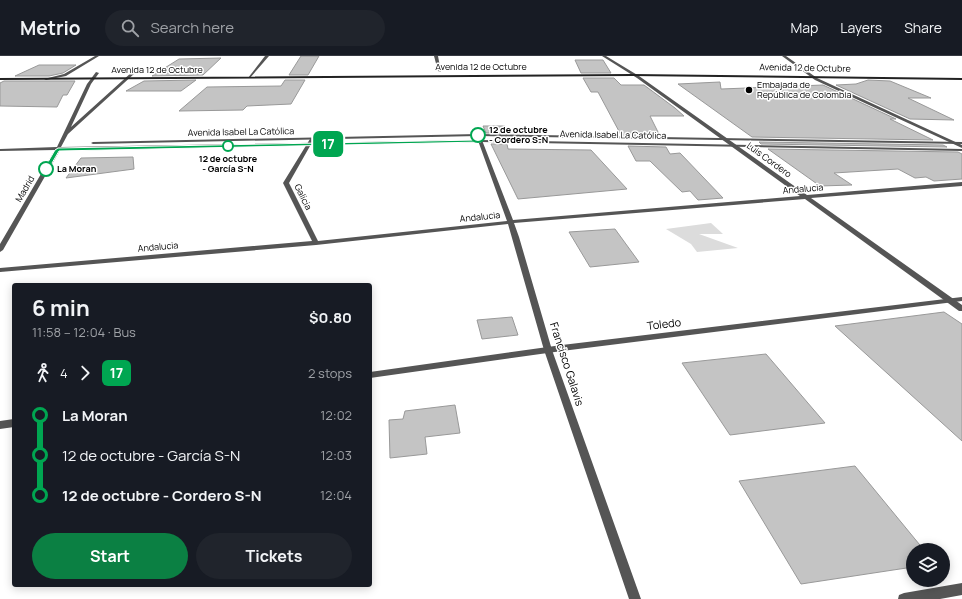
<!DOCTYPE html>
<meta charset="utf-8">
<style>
:root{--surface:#171b24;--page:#20242c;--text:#f1f3f6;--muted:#9ea1a6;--line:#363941;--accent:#0b8043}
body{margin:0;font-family:Manrope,sans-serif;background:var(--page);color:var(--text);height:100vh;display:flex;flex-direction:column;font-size:15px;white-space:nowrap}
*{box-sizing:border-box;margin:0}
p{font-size:13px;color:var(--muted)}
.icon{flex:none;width:22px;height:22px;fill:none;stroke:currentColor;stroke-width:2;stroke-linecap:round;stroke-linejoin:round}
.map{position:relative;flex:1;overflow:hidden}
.details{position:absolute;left:12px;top:227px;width:360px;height:304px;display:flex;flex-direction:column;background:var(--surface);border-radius:4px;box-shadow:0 2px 10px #0003}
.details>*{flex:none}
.badge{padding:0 8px;border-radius:6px;font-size:14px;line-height:26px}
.buttons{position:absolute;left:906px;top:487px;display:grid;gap:8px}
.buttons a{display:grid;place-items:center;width:44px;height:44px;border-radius:50%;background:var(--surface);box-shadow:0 2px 10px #0003;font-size:20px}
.map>.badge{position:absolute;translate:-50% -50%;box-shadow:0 0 0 2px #fff}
.legs{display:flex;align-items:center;gap:6px;height:44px;padding:0 20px;font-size:13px}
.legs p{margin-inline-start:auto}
.headline{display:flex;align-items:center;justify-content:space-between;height:68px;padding:0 20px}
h1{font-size:22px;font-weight:700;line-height:30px}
.button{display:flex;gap:8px;margin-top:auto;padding:8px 20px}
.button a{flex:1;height:46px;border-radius:24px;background:var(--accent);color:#fff;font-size:16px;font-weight:700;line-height:46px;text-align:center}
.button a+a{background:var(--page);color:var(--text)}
ul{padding:0 20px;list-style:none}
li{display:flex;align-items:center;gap:14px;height:40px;font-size:15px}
li i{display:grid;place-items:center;width:6px;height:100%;margin:0 5px;background:currentColor}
li i::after{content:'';width:10px;height:10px;margin:-5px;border:3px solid;border-radius:50%;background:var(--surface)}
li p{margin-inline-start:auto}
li:first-child i{background:linear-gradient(#0000 50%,currentColor 0)}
li:last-child i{background:linear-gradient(currentColor 50%,#0000 0)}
header{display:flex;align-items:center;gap:24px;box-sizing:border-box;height:56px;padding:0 20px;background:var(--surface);border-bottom:1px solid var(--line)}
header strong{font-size:19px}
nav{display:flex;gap:22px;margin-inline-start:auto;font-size:14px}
.search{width:280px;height:36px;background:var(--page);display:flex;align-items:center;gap:10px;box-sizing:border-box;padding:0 14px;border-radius:22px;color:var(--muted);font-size:15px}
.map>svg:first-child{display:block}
.green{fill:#dcdcdc}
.building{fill:#c4c4c4;stroke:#999}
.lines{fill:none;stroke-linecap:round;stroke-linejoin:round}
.minor{fill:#555;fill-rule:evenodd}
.tertiary{fill:#555;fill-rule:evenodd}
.secondary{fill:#222;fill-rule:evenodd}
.line-1{fill:#00a651;stroke:#fff}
.poi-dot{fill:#000;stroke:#fff;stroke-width:1.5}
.stop-1-dot{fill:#fff;stroke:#00a651;stroke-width:2}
.labels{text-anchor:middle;stroke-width:3;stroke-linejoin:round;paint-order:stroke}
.far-street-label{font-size:9px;fill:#000;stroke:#fff}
.far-poi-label{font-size:9px;fill:#000;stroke:#fff;text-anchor:start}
.far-stop-label{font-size:9px;font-weight:bold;fill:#000;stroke:#fff;text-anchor:start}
.street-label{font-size:11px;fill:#000;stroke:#fff}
</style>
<header>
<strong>Metrio</strong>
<div class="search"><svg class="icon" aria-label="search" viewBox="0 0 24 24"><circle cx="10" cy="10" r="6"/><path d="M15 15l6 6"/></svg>Search here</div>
<nav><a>Map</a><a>Layers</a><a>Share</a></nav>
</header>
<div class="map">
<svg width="962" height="543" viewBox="0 0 962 543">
<rect width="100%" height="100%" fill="#fff"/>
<path class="green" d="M711,167l12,11h-24l39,14 -41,4 -6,-8 -25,-15z"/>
<g class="building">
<path d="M301,0h18l-11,19h-19z"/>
<path d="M221,2l-18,17 -51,1 27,-17z"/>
<path d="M575,4h28l8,13h-30z"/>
<path d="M39,9h37l-13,8 -14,3h-34z"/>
<path d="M583,22h31l7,7h23l31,23 9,8h-34l10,20 -39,-1 -23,-43h-7z"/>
<path d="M196,24l-15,11h-55l18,-10z"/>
<path d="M285,24h20l-14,24 -44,2 -4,4 -64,1 28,-24 74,-1z"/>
<path d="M868,24l22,1 41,17h-23l46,22 -44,-1 -74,-34 20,-1z"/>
<path d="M4,25h71l-8,14h-4l-6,12 -57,-1v-23z"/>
<path d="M720,26l1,7 102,-4 73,34h-6l43,21 -181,-3 -74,-53z"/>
<path d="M483,70h22l1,7h-20z"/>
<path d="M759,86l184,3 4,2 -186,-3z"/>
<path d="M491,88h16l1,5 83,1 36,39 -109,10z"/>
<path d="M628,90l38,1 4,7 10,-1 43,45 -25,2 -8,-9 -8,1 -32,-31h-14z"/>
<path d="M768,93l190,3 4,2v25l-28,2 -8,-4 -11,1 -17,-9 -64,4 18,12 -32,1z"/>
<path d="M133,101l1,12 -68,9 15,-20z"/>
<path d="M615,173l24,33 -49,5 -21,-35z"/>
<path d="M944,256l18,12v117l-127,-115z"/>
<path d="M512,261l6,18 -36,4 -5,-19z"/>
<path d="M766,298l59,69 -95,12 -48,-72z"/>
<path d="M455,349l5,28 -35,4 2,17 -37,4 -1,-38 14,-1 2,-8z"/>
<path d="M855,410l69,84h-11v17l-112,17 -62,-103z"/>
</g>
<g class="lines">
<g class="minor">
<path d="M95,0h4l-33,20 -20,4 -2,-1 20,-5z"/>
<path d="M265,0h4l-19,22h-2z"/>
<path d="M434,0h4l3,16 -3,-1z"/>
<path d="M602,0h4l33,20 168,119 155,-13v4l-151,12 151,107v6h-3l-154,-112 -291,24 5,14 33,113 89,249h-12l-85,-249 -36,-126 -192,21 -316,27v-4l312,-27 -29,-58 27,-44 2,-1 2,1 -25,44 29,58 189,-20 -31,-86 2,-1 2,1 33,85 287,-24 -163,-118z"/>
<path d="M782,0h4l31,22 145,67v3l-147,-68z"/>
<path d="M962,527v12l-22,4h-42l1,-4 5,-2z"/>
</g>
<g class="tertiary">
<path d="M96,16l3,1 -8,11 -20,43 61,-55 3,1 -67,61 -7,13 419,-7 482,9v2l-482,-9 -420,8 -57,100 -3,2v-8l55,-94 -55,1v-2l57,-2 30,-63z"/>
<path d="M478,78l484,8v2l-484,-8 -385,8 -2,-1 2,-1z"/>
<path d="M962,241v4l-400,50 -192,27v-6l192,-27z"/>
<path d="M14,363v8l-14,2v-8z"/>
</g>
<path class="secondary" d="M632,18l330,4v2l-330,-4 -632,4v-2z"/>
</g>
<path class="line-1" d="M476,78l4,1 1,7 -422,9 -11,19 -4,-1 11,-19 3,-2 419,-8z"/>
<circle class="poi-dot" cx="749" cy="34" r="4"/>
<g class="stop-1-dot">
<circle cx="478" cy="79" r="7"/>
<circle cx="228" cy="90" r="5"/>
<circle cx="46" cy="113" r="7"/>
</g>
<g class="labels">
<g class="far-street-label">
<text x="481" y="14">Avenida 12 de Octubre</text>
<text transform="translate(805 12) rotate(1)" y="3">Avenida 12 de Octubre</text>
<text x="157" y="17">Avenida 12 de Octubre</text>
<text transform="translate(241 76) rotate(-1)" y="3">Avenida Isabel La Católica</text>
<text transform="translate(613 79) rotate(1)" y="3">Avenida Isabel La Católica</text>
<text transform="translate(769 104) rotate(36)" y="3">Luis Cordero</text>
<text transform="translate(25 133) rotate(-60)" y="3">Madrid</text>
<text transform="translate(803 133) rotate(-5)" y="3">Andalucia</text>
<text transform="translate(303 141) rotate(64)" y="3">Galicia</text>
<text transform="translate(480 161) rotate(-6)" y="3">Andalucia</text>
<text transform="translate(158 191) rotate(-5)" y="3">Andalucia</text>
</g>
<g class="far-poi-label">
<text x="757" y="32">Embajada de<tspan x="757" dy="10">República de Colombia</tspan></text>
</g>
<g class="far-stop-label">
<text x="489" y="77">12 de octubre<tspan x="489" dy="10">- Cordero S-N</tspan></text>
<text x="228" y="106" text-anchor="middle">12 de octubre<tspan x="228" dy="10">- García S-N</tspan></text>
<text x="57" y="116">La Moran</text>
</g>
<g class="street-label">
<text transform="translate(664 268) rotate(-7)" y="4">Toledo</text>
<text transform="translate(567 308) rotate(72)" y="4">Francisco Galavis</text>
</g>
</g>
</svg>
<div class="buttons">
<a><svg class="icon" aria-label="layers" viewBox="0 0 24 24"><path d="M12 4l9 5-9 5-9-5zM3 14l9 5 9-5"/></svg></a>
</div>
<b class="badge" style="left:328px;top:88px;background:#00a651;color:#fff">17</b>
<section class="details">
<div class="headline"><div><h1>6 min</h1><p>11:58 – 12:04 · Bus</p></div><b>$0.80</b></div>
<div class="legs"><svg class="icon" aria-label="walk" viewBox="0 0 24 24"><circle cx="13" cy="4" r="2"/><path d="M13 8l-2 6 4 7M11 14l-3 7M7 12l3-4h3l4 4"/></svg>4<svg class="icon" aria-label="forward" viewBox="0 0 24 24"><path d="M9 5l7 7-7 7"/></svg><b class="badge" style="background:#00a651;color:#fff">17</b><p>2 stops</p></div>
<ul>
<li><i style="color:#00a651"></i><b>La Moran</b><p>12:02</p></li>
<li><i style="color:#00a651"></i><span>12 de octubre - García S-N</span><p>12:03</p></li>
<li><i style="color:#00a651"></i><b>12 de octubre - Cordero S-N</b><p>12:04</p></li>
</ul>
<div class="button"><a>Start</a><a>Tickets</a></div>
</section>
</div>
